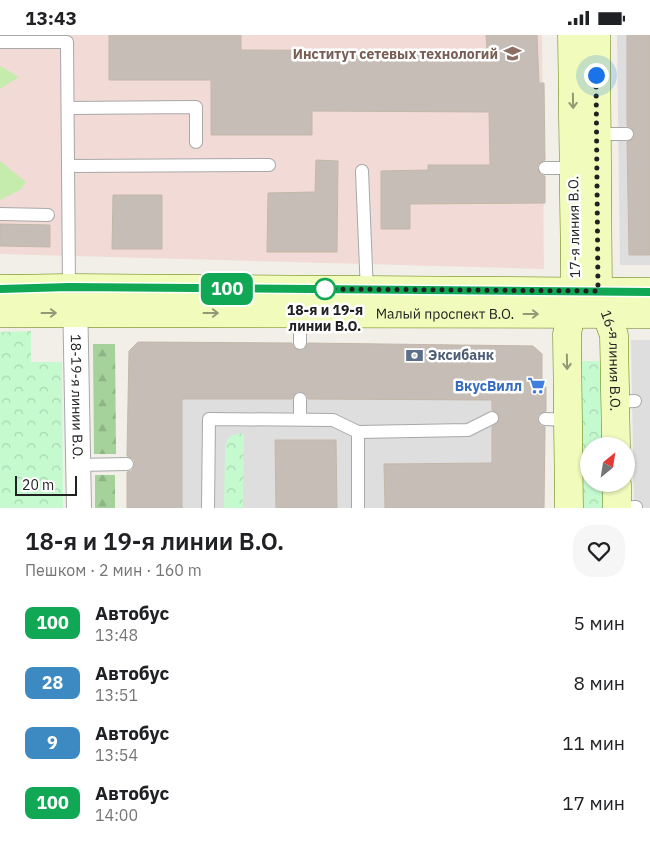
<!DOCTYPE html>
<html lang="ru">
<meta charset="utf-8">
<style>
:root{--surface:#fff;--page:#f6f6f6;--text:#202124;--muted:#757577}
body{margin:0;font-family:"IBM Plex Sans",sans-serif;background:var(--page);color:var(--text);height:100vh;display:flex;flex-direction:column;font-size:19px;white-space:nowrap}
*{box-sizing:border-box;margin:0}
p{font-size:16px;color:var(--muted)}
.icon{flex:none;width:28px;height:28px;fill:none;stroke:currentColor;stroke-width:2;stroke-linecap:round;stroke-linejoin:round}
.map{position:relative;height:473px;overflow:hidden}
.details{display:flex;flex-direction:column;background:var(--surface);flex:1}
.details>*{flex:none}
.badge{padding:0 10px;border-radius:8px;font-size:18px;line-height:32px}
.needle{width:32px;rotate:30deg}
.buttons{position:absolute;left:580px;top:402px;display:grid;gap:10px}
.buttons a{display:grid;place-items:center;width:55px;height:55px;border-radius:50%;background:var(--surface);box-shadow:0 1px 4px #0004;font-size:25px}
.scale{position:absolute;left:15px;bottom:12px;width:62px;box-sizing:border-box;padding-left:5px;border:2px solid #212121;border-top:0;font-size:14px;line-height:18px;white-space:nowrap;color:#212121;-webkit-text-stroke:4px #fff;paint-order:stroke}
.you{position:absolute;width:25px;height:25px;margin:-12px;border:4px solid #fff;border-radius:50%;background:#1a73e8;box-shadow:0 0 0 8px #1a73e833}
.map>.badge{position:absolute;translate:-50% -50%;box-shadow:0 0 0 2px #fff}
.round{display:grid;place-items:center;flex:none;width:52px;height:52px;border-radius:20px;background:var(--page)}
.head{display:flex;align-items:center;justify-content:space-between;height:85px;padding:0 25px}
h1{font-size:24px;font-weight:600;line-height:38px}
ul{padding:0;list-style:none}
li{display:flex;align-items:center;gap:15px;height:60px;padding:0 25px}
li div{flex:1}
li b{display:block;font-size:19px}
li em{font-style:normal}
li .badge{min-width:55px;font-weight:700;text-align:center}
.status{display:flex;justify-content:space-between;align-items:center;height:35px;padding:0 25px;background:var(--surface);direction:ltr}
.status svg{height:14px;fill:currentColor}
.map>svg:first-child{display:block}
.residential{fill:#dfdede}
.commercial{fill:#f2dbd7}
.grass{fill:#c5ebad}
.forest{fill:url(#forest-firs)}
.park{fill:url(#park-crowns)}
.building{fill:#c6beb6;stroke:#c3b7a9}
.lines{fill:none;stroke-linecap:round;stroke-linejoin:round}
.lane-casing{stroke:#a8a8a8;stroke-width:14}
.street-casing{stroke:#a8a8a8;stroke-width:26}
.secondary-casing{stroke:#617c03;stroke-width:29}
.lane{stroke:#fff;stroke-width:12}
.street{stroke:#fff;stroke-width:24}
.secondary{stroke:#f0fbbc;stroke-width:28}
.oneway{stroke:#939976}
.line-casing{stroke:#fff;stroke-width:11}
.line{stroke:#10a855;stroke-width:8}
.walk{stroke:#212121;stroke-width:5;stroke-dasharray:0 9}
.stop-dot{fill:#fff;stroke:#10a855;stroke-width:2.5}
.labels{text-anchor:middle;stroke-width:5;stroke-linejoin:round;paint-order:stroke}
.education-label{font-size:14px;font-weight:bold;fill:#785e54;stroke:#fff;text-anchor:end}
.street-label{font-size:14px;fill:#212121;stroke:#fff}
.stop-label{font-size:14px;font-weight:bold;fill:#212121;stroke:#fff}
.service-label{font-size:14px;font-weight:bold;fill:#4e5e75;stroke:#fff;text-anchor:start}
.shop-label{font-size:14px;font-weight:bold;fill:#366cbe;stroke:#fff;text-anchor:end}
</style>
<div class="status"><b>13:43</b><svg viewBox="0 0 49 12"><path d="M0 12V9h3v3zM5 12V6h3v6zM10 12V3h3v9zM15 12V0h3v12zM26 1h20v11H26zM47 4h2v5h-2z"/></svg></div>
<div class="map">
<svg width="650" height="473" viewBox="0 0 650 473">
<defs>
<pattern id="forest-firs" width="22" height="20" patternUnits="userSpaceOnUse" patternTransform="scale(1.25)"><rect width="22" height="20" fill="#a5d19b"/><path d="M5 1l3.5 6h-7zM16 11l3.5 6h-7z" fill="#8eb385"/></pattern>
<pattern id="park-crowns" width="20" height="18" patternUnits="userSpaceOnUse" patternTransform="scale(1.25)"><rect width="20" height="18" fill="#c5facf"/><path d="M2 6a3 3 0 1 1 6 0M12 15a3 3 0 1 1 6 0" fill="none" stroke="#a9d6b1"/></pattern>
</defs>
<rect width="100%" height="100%" fill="#f1efe7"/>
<g class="residential">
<path d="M617,0h33v230h-30z"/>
<path d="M631,305h19v168h-16z"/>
<path d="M138,307l395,4 9,8v33h4l-1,68h-4l-1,28 -155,-19v44h-258l2,-157z"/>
</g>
<path class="commercial" d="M0,0h542l2,234 -544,-15z"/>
<g class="grass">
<path d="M0,31l19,11 -19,12z"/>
<path d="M0,126l26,21 -6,8 -20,10z"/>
</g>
<g class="forest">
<path d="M93,309h22l1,110h-22z"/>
<rect x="95" y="440" width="20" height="33"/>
</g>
<g class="park">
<path d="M31,296v31h31l1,146h-63v-176z"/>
<path d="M576,326h28l1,85h-16v38h16l1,24h-28z"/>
<path d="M244,398l-1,75h-19l1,-62c4,-11 8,-12 19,-13z"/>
</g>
<g class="building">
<path d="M109,0h132v15l246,1 -1,-16h51l2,48h5l1,77 -7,4 -1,4 4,7 4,1v27l-135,1v25h-29v-58l47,-1v-5h62l-1,-53 -177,-1v24h-101v-55h-102z"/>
<path d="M627,0h23v220h-21l-2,-113 7,-4 1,-4 -4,-7 -4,-1z"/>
<path d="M316,125l22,1 -1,91h-70l1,-59 47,-1z"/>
<path d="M113,160h49v54h-50z"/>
<path d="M0,189l50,1v22l-50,-1z"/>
<path d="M138,307l154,1 1,4 7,4 4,-1 4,-7 225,3 9,8v34l4,-1v24l-8,3 -1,5 3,7 5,1 -1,81h-159l-1,-44 108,-1v-36l6,-4 2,-5 -3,-6 -5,-2v-10l-184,-1 -1,-4 -7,-4 -4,1 -4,7h-110v109h-55v-36l5,-1 3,-7 -1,-5 -7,-3 2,-105z"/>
<path d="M275,405h61l1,68h-61z"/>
</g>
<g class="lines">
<defs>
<g id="lane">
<path d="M0,7h67l2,246"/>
<path d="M68,73l128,-1v35"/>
<path d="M593,99h34"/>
<path d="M68,131l201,-1"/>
<path d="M545,133h32"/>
<path d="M362,136l5,122"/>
<path d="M0,179l48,1"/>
<path d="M300,279v29"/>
<path d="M300,364v20"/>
<path d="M615,367l20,-1"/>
<path d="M545,384l23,1"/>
<path d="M78,430l49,-1"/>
<path d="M617,472h19"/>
<path d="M208,473l1,-89 124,1 25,12 110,-2 24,-12"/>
<path d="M358,473v-76"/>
</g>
<g id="street">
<path id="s1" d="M75,260l4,213"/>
</g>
<g id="secondary">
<path id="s2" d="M596,0l2,256 16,44 2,111"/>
<path d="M0,254l69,-1 581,4"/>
<path id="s3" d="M0,278l650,1"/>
<path d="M617,449v24"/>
<path d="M569,473l-2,-174 8,-43v-16l-3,-240"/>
</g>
</defs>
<use href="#lane" class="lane-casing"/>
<use href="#street" class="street-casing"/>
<use href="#secondary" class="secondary-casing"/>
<use href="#lane" class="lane"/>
<use href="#street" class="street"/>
<use href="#secondary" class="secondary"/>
</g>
<defs><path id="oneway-shaft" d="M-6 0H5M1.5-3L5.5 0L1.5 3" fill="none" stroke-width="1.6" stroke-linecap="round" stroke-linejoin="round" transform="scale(1.25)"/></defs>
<g class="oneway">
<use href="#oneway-shaft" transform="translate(573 66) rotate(89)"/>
<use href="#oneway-shaft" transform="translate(49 278)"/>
<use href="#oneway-shaft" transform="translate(211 278)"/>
<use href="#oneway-shaft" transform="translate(531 279)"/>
<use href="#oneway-shaft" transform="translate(567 327) rotate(89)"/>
</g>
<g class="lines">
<defs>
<path id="line" d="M0,254l69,-2 581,5"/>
</defs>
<use href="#line" class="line-casing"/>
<use href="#line" class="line"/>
<path class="walk" d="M325,254l273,2 -2,-216"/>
</g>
<defs>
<symbol id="university-bare" viewBox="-9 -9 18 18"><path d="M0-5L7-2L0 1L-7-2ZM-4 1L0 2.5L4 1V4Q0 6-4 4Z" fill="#8d6e63" stroke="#fff" stroke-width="2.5" paint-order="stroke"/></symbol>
<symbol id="bank-bare" viewBox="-9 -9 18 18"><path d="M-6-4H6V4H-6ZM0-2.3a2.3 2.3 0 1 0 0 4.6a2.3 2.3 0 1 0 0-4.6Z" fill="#5c6f8a" stroke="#fff" stroke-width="2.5" paint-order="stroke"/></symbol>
<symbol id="supermarket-bare" viewBox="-9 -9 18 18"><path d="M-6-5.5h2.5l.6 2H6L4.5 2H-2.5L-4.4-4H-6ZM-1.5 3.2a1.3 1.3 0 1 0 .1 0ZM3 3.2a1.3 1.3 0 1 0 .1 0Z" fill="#3f7fe0" stroke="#fff" stroke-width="2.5" paint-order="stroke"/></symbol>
</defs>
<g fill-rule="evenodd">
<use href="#university-bare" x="500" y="6" width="25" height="25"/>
<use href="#bank-bare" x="402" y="308" width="25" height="25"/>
<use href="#supermarket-bare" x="524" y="338" width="25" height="25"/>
</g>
<circle class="stop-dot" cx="325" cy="254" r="10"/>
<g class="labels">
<g class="education-label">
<text x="498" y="24">Институт сетевых технологий</text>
</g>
<g class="street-label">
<text transform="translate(574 192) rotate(-91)" y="5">17-я линия В.О.</text>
<text dy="5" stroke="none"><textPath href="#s3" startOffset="445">Малый проспект В.О.</textPath></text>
<text dy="5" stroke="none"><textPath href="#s2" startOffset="328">16-я линия В.О.</textPath></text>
<text dy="5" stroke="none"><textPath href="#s1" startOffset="102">18-19-я линии В.О.</textPath></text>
</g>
<g class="stop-label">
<text x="325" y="280">18-я и 19-я<tspan x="325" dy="16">линии В.О.</tspan></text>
</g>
<g class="service-label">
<text x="428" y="325">Эксибанк</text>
</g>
<g class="shop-label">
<text x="522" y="356">ВкусВилл</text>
</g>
</g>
</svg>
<div class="buttons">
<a><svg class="needle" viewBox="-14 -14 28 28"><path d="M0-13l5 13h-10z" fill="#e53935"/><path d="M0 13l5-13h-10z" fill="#757577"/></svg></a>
</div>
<div class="scale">20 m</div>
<div class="you" style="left:596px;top:40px"></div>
<b class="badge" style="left:227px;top:254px;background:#10a855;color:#fff">100</b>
</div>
<section class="details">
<div class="head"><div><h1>18-я и 19-я линии В.О.</h1><p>Пешком · 2 мин · 160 m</p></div><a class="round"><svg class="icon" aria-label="heart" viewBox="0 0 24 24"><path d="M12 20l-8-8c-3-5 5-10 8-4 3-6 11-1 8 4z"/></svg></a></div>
<ul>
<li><span class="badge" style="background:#10a855;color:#fff">100</span><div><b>Автобус</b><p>13:48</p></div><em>5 мин</em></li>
<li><span class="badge" style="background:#3d8ac2;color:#fff">28</span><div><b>Автобус</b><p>13:51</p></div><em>8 мин</em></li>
<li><span class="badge" style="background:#3d8ac2;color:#fff">9</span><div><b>Автобус</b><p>13:54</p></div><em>11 мин</em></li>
<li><span class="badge" style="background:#10a855;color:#fff">100</span><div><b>Автобус</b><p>14:00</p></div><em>17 мин</em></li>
</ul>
</section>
